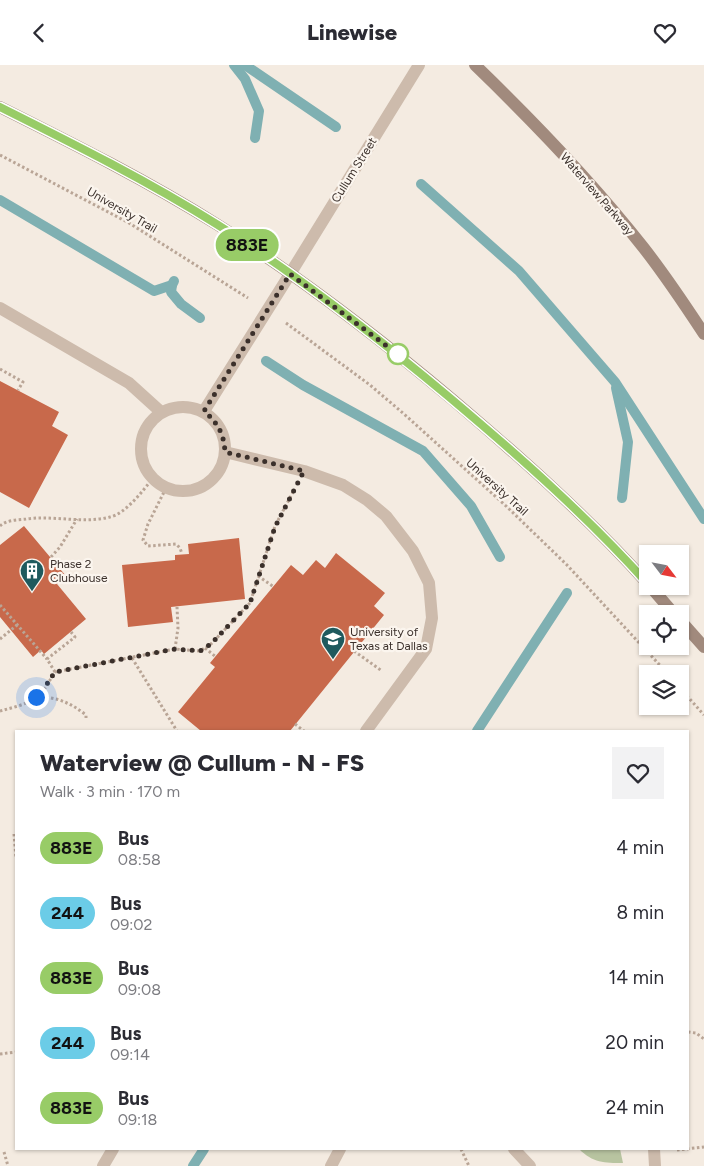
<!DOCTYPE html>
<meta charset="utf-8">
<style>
:root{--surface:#fff;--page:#f2f2f3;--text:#2b2b33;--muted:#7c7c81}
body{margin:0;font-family:Figtree,sans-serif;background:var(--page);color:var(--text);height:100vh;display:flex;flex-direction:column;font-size:19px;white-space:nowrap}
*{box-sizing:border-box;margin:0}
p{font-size:16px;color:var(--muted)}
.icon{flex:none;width:28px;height:28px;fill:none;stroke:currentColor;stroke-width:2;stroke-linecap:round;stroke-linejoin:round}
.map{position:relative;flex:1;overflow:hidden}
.details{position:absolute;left:15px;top:665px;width:674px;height:420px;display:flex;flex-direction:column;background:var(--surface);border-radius:0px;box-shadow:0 1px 4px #0004}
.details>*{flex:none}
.badge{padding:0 10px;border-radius:16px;font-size:18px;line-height:32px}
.needle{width:32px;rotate:122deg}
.fabs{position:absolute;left:639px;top:480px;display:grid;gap:10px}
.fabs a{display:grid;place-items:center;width:50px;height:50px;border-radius:0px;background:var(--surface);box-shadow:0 1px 4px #0004;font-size:25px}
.you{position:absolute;width:25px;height:25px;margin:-12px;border:4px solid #fff;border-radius:50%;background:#1a73e8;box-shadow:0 0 0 8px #1a73e833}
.map>.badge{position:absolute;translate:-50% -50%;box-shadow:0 0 0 2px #fff}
.round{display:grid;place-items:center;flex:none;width:52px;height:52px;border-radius:0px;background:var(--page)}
.summary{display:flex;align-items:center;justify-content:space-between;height:85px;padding:0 25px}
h1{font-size:24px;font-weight:800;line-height:38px}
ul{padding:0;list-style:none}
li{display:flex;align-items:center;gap:15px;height:65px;padding:0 25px}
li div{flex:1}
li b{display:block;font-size:19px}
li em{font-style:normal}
li .badge{min-width:55px;font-weight:700;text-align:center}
header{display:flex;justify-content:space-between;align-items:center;height:65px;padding:0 25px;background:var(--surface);font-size:22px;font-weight:800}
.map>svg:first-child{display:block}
.green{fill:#b8c4a0}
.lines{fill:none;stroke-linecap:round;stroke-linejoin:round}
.stream{stroke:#7fb0b2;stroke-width:10}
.building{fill:#c8694b}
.path{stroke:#b9a596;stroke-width:3;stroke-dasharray:2.5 2.5;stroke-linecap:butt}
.service{stroke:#cdbbac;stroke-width:12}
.minor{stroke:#cdbbac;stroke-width:12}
.secondary{stroke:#a18a7d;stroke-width:12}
.line-casing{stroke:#fff;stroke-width:11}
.line{stroke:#98cc67;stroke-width:8}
.walk{stroke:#3b302b;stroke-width:5;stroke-dasharray:0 9}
.stop-dot{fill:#fff;stroke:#98cc67;stroke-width:2.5}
.labels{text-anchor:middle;stroke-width:4.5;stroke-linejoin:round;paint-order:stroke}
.street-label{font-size:12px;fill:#3b302b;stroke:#fbf5ee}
.poi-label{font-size:12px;fill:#3b302b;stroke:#fbf5ee;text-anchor:start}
</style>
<header><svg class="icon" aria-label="back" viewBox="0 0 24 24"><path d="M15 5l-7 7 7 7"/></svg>Linewise<svg class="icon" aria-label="heart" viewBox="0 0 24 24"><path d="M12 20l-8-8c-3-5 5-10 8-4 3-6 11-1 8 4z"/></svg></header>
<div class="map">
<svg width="704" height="1101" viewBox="0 0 704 1101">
<rect width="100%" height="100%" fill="#f4ebe1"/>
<path class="green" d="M579,1084h41l3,14c-19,0 -30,0 -44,-14z"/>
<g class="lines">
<g class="stream">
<path d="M234,0l11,14 14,32 -4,27"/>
<path d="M245,0l91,62"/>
<path d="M421,119l98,87 96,111 89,137"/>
<path d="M0,135l154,91 18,-6"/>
<path d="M174,216l-2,4 -1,7 10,12 19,14"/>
<path d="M266,296l37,24 120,66 48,55 29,51"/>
<path d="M616,323l12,54 -6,56"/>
<path d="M477,666l90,-138"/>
<path d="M193,1101l11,-17"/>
</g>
</g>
<g class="building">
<path d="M0,316l59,31 -7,14 16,9 -39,73 -29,-16z"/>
<path d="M24,461l42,50 -9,8 29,35 -42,35 -3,-4 -8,7 -33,-40v-72z"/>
<path d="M239,473l6,61 -74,8 2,15 -45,5 -6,-62 53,-5v-5l14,-1 -1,-10z"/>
<path d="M336,488l49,40 -11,13 10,9 -94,116h-89l-23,-19 37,-45 -5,-4 81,-98 12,10 13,-15 9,8z"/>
</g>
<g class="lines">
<g class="path">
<path d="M0,90l129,68 119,75"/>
<path d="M286,258l84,62 34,29 102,92 61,59 101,109"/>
<path d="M0,304l23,13 -5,8"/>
<path d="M166,423l-18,36 -5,16 5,6 28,-2 4,4 2,6"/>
<path d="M0,461c6,-6 17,-6 26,-7 27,-4 57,5 84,-2 15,-3 33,-26 42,-38"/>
<path d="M51,492l9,-10 17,-28"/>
<path d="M258,511l16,11"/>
<path d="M0,540l47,54"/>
<path d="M0,574l17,-14"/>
<path d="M205,583l11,9"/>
<path d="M175,584l3,-21 -1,-21"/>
<path d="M354,586l28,20"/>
<path d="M132,593l45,73"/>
<path d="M55,607l-8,-13 28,-22 -4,-5"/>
<path d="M680,623l24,27"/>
<path d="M36,632c19,-1 35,6 50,18v3"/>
<path d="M0,646c14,-4 31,-7 41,-18 6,-6 9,-14 14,-21l120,-23 25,2 11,-7 39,-41 25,-77 18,-34"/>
<path d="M295,659l9,7"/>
<path d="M14,769l2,24"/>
<path d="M688,967l8,1 8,6"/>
<path d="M0,989l16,-2"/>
<path d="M461,1084l8,17"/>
<path d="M677,1085l27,-3"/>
<path d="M4,1087l4,14"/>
</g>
<g class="service">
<path d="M0,243l129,75 32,29"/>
<circle cx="183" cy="384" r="42"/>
<path d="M204,346l86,-137"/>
<path d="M225,387l79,19 39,14 24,15 19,16 27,35 16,32 3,35 -6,31 -60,82"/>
<path d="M514,1084l16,17"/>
<path d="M654,1084l1,17"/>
<path d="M103,1101l10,-17"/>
<path d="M331,1101l9,-17"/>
</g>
<path class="minor" d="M290,209l129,-209"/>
<g class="secondary">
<path d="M475,0c59,57 117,117 168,182 22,28 42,58 61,87"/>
<path d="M0,42c74,37 148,74 218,118 82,52 160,112 235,175 68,58 135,117 195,184"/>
<path d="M650,521l24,28"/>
<path d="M680,555l24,27"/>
</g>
</g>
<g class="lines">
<defs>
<path id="line" d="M0,42c74,37 148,74 218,118 81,51 158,111 231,172 70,59 138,119 199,187"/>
</defs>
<use href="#line" class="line-casing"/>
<use href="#line" class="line"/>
<path class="walk" d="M36,632l5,-4 14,-21 120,-23 25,2 11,-7 39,-41 25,-76 29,-56 -79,-19c-1,-18 -7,-29 -21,-41l86,-137 113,84 -5,-4"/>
</g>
<defs>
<symbol id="building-pin" viewBox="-11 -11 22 30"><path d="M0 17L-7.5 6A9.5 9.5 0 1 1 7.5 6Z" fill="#1f5a5e" stroke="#fbf5ee"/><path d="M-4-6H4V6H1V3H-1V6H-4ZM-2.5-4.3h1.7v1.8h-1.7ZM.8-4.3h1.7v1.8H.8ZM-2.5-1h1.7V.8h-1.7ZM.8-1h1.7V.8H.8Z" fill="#fff"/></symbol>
<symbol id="university-pin" viewBox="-11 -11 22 30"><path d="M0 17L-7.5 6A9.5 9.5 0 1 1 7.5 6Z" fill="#1f5a5e" stroke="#fbf5ee"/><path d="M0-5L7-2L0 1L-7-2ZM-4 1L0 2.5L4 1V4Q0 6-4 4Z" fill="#fff"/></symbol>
</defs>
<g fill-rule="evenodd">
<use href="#building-pin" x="18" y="492" width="28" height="38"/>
<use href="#university-pin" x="319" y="560" width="28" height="38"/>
</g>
<circle class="stop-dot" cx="398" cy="289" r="10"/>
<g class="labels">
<g class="street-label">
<text transform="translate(354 105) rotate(-58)" y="4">Cullum Street</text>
<text transform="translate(597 129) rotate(49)" y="4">Waterview Parkway</text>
<text transform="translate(122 145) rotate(30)" y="4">University Trail</text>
<text transform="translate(497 422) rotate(42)" y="4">University Trail</text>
</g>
<g class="poi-label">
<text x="50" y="503">Phase 2<tspan x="50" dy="14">Clubhouse</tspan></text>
<text x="350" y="571">University of<tspan x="350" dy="14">Texas at Dallas</tspan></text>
</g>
</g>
</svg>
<div class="fabs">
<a><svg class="needle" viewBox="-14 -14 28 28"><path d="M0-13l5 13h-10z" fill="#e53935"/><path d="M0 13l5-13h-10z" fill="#7c7c81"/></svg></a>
<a><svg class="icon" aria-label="locate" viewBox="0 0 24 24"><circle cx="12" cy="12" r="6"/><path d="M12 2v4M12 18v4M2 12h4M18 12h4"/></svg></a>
<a><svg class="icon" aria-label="layers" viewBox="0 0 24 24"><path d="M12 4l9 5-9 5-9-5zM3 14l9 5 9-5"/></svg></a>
</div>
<div class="you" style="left:36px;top:632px"></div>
<b class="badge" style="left:247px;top:180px;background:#98cc67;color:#111">883E</b>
<section class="details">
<div class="summary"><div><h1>Waterview @ Cullum - N - FS</h1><p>Walk · 3 min · 170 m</p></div><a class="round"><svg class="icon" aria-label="heart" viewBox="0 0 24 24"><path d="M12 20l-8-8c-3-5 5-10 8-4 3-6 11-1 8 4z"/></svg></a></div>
<ul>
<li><span class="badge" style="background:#98cc67;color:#111">883E</span><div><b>Bus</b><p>08:58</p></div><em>4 min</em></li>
<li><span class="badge" style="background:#6bcce7;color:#111">244</span><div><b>Bus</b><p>09:02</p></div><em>8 min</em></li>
<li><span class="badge" style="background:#98cc67;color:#111">883E</span><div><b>Bus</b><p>09:08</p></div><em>14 min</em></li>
<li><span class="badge" style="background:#6bcce7;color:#111">244</span><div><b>Bus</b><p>09:14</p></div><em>20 min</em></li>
<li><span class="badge" style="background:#98cc67;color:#111">883E</span><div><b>Bus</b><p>09:18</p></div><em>24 min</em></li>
</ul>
</section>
</div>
